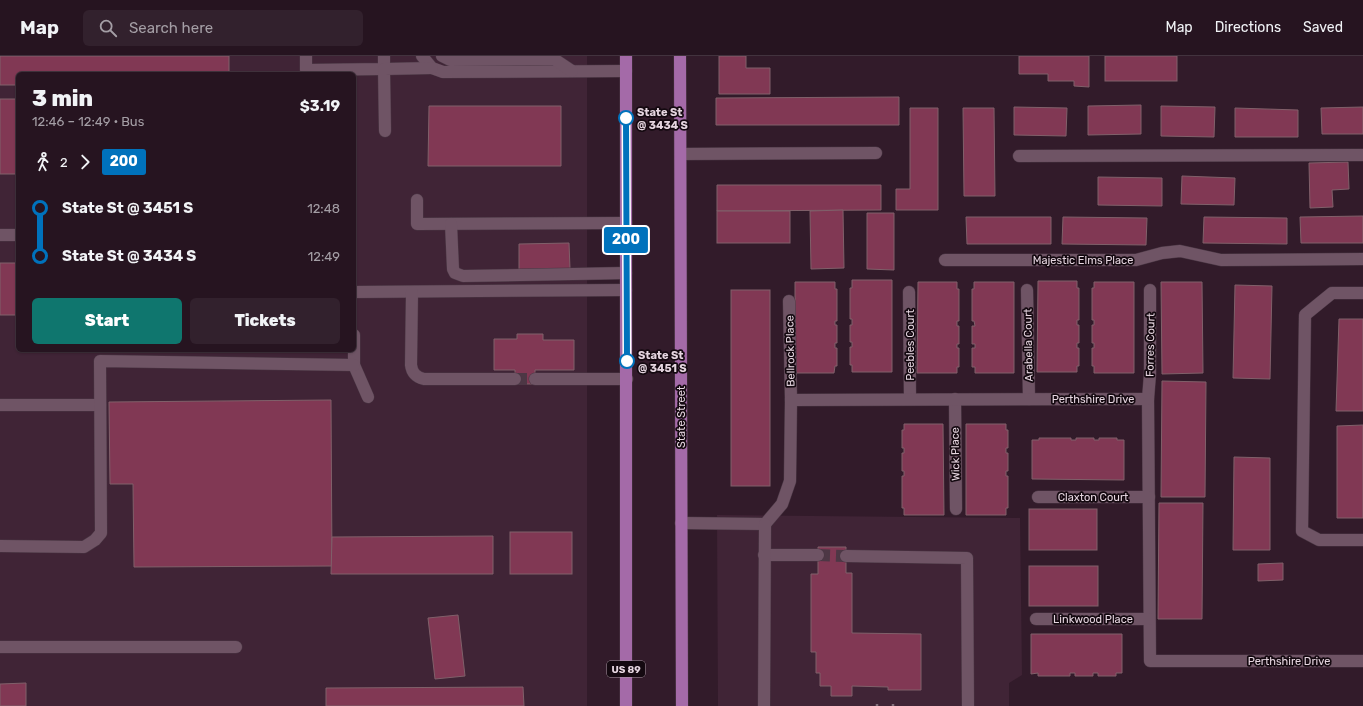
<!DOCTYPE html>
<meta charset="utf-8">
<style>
:root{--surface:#261420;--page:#32212d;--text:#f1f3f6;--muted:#a49ea5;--line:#42333e;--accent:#0f766e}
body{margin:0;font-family:Rubik,sans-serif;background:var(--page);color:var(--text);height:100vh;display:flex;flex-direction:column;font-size:15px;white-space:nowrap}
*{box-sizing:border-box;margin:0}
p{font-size:13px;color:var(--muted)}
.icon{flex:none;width:22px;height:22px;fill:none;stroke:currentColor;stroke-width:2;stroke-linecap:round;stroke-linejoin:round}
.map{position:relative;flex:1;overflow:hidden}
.side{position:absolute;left:16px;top:16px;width:340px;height:280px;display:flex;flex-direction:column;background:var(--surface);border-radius:6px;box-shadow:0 1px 3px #0004,0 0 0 1px var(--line)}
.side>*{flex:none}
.badge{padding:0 8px;border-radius:3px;font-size:14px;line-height:26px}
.map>.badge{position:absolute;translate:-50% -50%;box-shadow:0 0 0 2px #fff}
.legs{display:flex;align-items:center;gap:6px;height:44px;padding:0 16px;font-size:13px}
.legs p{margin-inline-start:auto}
.summary{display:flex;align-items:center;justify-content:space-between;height:68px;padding:0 16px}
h1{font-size:22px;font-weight:800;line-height:30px}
.cta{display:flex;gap:8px;margin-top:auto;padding:8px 16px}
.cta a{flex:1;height:46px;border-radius:6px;background:var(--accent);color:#fff;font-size:16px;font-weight:800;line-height:46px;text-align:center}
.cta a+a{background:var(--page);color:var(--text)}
ul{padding:0 16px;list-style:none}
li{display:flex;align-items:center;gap:14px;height:48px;font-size:15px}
li i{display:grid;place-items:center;width:6px;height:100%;margin:0 5px;background:currentColor}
li i::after{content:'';width:10px;height:10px;margin:-5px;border:3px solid;border-radius:50%;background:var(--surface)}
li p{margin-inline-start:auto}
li:first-child i{background:linear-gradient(#0000 50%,currentColor 0)}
li:last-child i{background:linear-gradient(currentColor 50%,#0000 0)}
header{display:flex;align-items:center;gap:24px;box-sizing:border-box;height:56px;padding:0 20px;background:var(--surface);border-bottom:1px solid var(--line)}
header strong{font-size:19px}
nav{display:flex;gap:22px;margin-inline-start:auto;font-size:14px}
.search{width:280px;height:36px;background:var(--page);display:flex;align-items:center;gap:10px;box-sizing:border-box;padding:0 14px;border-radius:6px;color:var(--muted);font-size:15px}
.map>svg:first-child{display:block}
.built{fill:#402436;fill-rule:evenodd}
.building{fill:#813854;stroke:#80606a}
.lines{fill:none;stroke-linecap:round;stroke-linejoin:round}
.minor-tunnel{stroke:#4d3745;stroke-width:12;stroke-dasharray:12 6;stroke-linecap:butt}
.minor-casing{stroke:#4a3744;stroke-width:13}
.major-casing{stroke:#4a3744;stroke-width:13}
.path{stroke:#836f7b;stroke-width:2.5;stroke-dasharray:3 3;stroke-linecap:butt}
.minor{stroke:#6f5465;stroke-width:12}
.major{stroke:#a46aa8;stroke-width:12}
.line-1-casing{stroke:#fff;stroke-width:9}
.line-1{stroke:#0072bc;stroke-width:6}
.stop-1-dot{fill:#fff;stroke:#0072bc;stroke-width:2}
.labels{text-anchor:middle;stroke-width:3.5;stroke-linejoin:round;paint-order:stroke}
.shield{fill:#140910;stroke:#a798a2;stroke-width:1}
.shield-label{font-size:10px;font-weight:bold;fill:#e6d6e0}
.stop-label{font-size:11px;font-weight:bold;fill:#e6d6e0;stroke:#140910;text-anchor:start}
.street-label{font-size:11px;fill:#e6d6e0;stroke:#140910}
</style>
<header>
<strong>Map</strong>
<div class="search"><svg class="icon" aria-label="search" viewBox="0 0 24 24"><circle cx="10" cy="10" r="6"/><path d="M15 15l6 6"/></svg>Search here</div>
<nav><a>Map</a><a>Directions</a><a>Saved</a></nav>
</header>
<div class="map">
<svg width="1363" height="650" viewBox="0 0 1363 650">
<rect width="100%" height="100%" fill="#321b2a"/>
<g class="built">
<path d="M0,0h587v650h-587zM18,18h336v276h-336z"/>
<path d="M717,459l303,3 2,157 -13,8v23h-291z"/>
</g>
<g class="building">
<path d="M0,0h229v18h-211v11h-18z"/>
<path d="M719,0h27v12h24v26h-51z"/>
<path d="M1019,0h70v31l-15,-1v-5h-26v-7h-29z"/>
<rect x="1105" y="0" width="72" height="25"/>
<path d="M899,41v28h-183v-27z"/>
<rect x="0" y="43" width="18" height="75"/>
<path d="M1141,49v29l-53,1v-29z"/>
<path d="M429,50h132v60h-133z"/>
<path d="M1161,50l54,1 -1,30 -53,-1z"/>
<path d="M1014,51l53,1 -1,28 -52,-1z"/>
<path d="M1363,51v27h-41l-1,-26z"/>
<path d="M910,52h28v102h-42v-21h14z"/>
<path d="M963,52h31l1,88h-31z"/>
<path d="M1235,52l63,2v27h-63z"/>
<path d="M1348,106l1,27 -17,1 1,17 -23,1 -1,-45z"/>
<path d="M1182,120l53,2 -1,27 -53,-1z"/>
<path d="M1098,121l64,1v28l-64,-1z"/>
<path d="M717,129h164v25l-164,1z"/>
<path d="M843,154l1,58 -33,1 -1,-58z"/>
<rect x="717" y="155" width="73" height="32"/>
<path d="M867,157h27v57l-27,-1z"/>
<path d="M1363,160v27h-62l-1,-26z"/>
<path d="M966,161h85v27h-84z"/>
<path d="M1063,161l84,1 -1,27 -84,-1z"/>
<path d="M1204,161l83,1v26l-84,-1z"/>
<path d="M569,187l1,26 -51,1v-26z"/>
<rect x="0" y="207" width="18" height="52"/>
<path d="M852,224h40v92h-40v-7h-2v-18h2v-5h-2v-17h2v-6h-2v-31h2z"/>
<path d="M1038,225h39v7h2v32h-2v5h2v18h-2v5h2v18h-2v6h-40z"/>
<path d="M795,226h40v7h2v32h-2v4h2v18h-2v5h2v18h-2l-1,7h-39z"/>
<path d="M918,226h39v7h2v32h-2v5h2v18h-2v4h2v19h-2v6h-40z"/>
<path d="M974,226h40v91h-39v-6h-3v-19h3v-4h-3v-18h3l-1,-5h-2v-32h2z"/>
<path d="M1094,226h40v91h-40v-7h-2v-18h2v-5h-2v-18h2v-5h-2v-32h2z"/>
<path d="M1161,226h41l1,91 -41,1z"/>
<path d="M1235,229l37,1 -2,93 -37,-1z"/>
<rect x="731" y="234" width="39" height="196"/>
<path d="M1339,263h24v92h-27z"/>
<path d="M517,278h26v6h31v30h-39v14h-20v-14h-21v-31h23z"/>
<path d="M1162,325l44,1 -1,115h-44z"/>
<path d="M331,344l1,166 -198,1 -1,-83h-23l-1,-82z"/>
<path d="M904,368h39l1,91h-40v-7h-2v-32h2v-5h-2v-18h2v-5h-2v-18h2z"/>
<path d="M966,368h40v6h2v18h-2v5h2v18h-2v5h2v32h-2v7h-40z"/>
<path d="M1363,369v93h-26v-92z"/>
<path d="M1039,382h32v2h5v-2h18v2h5v-2h18v2h7v40l-92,-1v-39h7z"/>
<path d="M1234,401l36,1v92h-37z"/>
<path d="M1159,447h44l-1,116h-44z"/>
<rect x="1029" y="453" width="68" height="41"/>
<rect x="510" y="476" width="62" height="42"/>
<path d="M493,480v38h-162l1,-37z"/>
<path d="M818,491h28v26h6v60l69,1v56h-33v-3l-36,-1v10h-21v-10h-11v-13h-4v-21h-5v-78h7z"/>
<path d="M1283,507v17l-25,1v-17z"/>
<rect x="1029" y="510" width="69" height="40"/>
<path d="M458,559l7,61 -30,3 -7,-61z"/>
<path d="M1031,578h91v39h-6v3h-18v-3h-5v3h-18v-3h-5v3h-32v-3l-7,1z"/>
<path d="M26,627v23h-26v-22z"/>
<path d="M523,631l1,19h-198v-18z"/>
</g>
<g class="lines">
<g class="minor-tunnel">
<path d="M515,323h20"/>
<path d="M818,499l28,1"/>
</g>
<defs>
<g id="minor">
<path d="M306,0v14l78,-1v-13"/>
<path d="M422,0l10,12 11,4 183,-1"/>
<path d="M442,0l8,4 104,-1 18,12"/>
<path d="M385,75l-1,-62 48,-1"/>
<path d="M681,98l195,-1"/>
<path d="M1019,100l344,-1"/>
<path d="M417,144v24l209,-1"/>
<path d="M451,168l2,45 2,4 8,3 163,-3"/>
<path d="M0,179h18"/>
<path d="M945,204h191l26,-7 18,-2 41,9 142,-1"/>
<path d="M1027,234l2,109"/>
<path d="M1150,234v84l-2,25 2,262h213"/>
<path d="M354,236l272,-2"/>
<path d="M412,236l-1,73c1,8 5,12 13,14h91"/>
<path d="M909,236l1,107"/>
<path d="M1363,237h-31l-27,22 -3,216 17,9h44"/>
<path d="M789,245l2,99"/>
<path d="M354,279v30l14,32"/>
<path d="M535,323h92"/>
<path d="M955,343l1,110"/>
<path d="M0,349h100"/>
<path d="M1038,441h111"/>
<path d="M681,467l84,1"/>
<path d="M765,468l17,-20 8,-23 1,-81 357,-1"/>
<path d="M0,490l84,1 11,-7 6,-7 -1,-172 254,4"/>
<path d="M764,499h54"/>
<path d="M846,500l121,2 1,148"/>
<path d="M1036,563h113"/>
<path d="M0,591h236"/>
<path d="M764,650l1,-182"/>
</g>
<g id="major">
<path d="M626,0v650"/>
<path d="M680,0l2,650"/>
</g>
</defs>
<use href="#minor" class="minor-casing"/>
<use href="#major" class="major-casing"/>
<g class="path">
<path d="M877,648v2"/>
<path d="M893,648v2"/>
</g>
<use href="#minor" class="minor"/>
<use href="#major" class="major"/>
</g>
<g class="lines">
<defs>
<path id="line-1" d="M626,62l1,243"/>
</defs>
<use href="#line-1" class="line-1-casing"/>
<use href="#line-1" class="line-1"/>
</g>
<g class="stop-1-dot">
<circle cx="626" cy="62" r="7"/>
<circle cx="627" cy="305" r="7"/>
</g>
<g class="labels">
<rect class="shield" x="607" y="605" width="38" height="16" rx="3"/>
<g class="shield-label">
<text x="626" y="617">US 89</text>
</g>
<g class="stop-label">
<text x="637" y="60">State St<tspan x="637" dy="13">@ 3434 S</tspan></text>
<text x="638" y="303">State St<tspan x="638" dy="13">@ 3451 S</tspan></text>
</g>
<g class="street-label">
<text x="1083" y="208">Majestic Elms Place</text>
<text transform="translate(910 289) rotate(-90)" y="4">Peebles Court</text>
<text transform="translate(1028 289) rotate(-91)" y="4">Arabella Court</text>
<text transform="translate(1150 289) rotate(-89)" y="4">Forres Court</text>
<text transform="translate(790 295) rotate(-91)" y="4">Bellrock Place</text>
<text x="1093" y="347">Perthshire Drive</text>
<text transform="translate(681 361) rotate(-90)" y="4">State Street</text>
<text transform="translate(955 398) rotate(-91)" y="4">Wick Place</text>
<text x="1093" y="445">Claxton Court</text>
<text x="1093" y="567">Linkwood Place</text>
<text x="1289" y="609">Perthshire Drive</text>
</g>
</g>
</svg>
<b class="badge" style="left:626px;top:184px;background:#0072bc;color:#fff">200</b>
<section class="side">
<div class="summary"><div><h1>3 min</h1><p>12:46 – 12:49 · Bus</p></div><b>$3.19</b></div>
<div class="legs"><svg class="icon" aria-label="walk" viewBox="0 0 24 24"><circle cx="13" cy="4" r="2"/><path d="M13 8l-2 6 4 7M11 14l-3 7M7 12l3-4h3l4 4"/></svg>2<svg class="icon" aria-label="forward" viewBox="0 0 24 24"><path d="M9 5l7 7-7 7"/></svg><b class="badge" style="background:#0072bc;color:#fff">200</b></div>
<ul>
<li><i style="color:#0072bc"></i><b>State St @ 3451 S</b><p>12:48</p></li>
<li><i style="color:#0072bc"></i><b>State St @ 3434 S</b><p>12:49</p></li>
</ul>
<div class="cta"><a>Start</a><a>Tickets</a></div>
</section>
</div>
